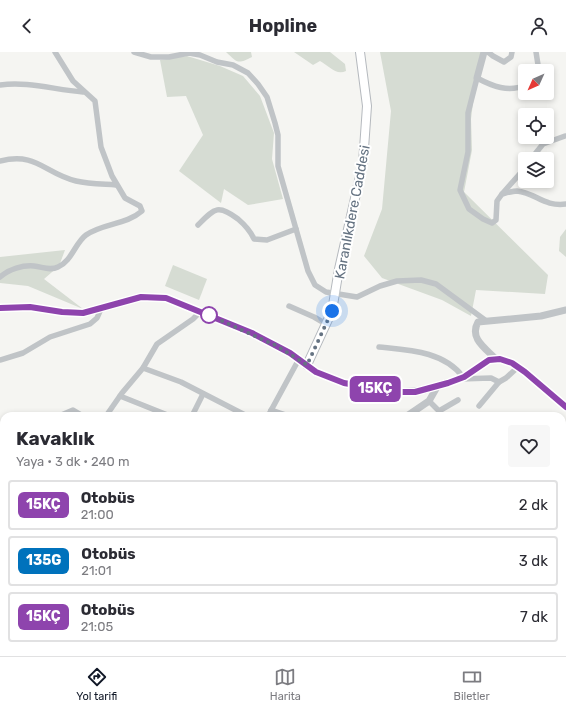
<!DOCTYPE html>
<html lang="tr">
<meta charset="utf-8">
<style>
:root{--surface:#fff;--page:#f7f7f7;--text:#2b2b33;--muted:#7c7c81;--line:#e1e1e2;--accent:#111827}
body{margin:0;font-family:Rubik,sans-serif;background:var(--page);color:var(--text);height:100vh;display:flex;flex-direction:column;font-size:15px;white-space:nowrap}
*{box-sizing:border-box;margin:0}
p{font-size:13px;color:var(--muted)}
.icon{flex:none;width:22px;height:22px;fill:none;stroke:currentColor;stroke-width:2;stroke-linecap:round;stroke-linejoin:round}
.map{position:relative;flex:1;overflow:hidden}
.side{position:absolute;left:0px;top:360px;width:566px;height:244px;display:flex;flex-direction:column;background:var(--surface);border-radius:12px 12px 0 0;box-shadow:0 2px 6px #0003}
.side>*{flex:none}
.badge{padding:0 8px;border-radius:6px;font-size:14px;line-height:26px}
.needle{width:26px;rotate:225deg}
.fabs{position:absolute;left:518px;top:12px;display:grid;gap:8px}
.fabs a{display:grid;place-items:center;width:36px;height:36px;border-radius:4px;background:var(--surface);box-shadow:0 2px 6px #0003;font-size:20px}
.you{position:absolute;width:20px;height:20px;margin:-10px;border:3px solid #fff;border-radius:50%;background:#1a73e8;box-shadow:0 0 0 6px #1a73e833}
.map>.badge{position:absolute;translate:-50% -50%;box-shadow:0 0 0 2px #fff}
.round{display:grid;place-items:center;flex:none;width:42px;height:42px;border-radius:4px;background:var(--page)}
.headline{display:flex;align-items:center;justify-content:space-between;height:68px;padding:0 16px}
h1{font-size:19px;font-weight:700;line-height:30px}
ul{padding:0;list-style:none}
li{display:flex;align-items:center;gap:12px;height:50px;margin:0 8px 6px;padding:0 8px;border:2px solid var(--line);border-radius:4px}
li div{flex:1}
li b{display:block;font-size:15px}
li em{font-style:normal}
li .badge{min-width:44px;font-weight:700;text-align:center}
header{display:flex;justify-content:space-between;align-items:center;height:52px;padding:0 16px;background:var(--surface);font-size:18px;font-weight:700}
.dock{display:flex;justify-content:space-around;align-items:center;height:56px;border-top:1px solid var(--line);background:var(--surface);font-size:11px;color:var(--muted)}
.dock a{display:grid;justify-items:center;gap:2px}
.dock .current{color:var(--accent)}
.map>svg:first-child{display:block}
.green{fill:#d6dcd3}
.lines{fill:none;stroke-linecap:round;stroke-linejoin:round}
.secondary-casing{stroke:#b5b9be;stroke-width:10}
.minor{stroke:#c0c4c7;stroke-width:5.5}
.tertiary{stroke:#c0c4c7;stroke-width:7}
.secondary{stroke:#fff;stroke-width:8}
.line-casing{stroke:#fff;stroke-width:9}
.line{stroke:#8e44ad;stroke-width:6}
.walk{stroke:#657382;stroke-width:4;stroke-dasharray:0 7.2}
.stop-dot{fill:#fff;stroke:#8e44ad;stroke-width:2}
.labels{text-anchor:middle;stroke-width:4;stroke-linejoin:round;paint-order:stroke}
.street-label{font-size:14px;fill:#657382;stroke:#fff}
</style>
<header><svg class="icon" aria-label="back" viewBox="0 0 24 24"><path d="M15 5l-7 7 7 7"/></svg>Hopline<svg class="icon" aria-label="person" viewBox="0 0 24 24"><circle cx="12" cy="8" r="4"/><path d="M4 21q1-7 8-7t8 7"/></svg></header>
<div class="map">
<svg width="566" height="604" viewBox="0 0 566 604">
<rect width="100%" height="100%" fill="#f5f5f2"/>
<g class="green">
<path d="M226,0h25l1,5c-15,8 -15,5 -26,-5z"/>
<path d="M294,0h36l15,12 1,7c-10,5 -18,-6 -26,-10l-7,4z"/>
<path d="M380,0h105l-12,51 -2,16 1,31 -8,42 84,83 -3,19 -69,-4 -5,26 -29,-16 -60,-22 -18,-22 18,-47 9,-98z"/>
<path d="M187,4l33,10 23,10 17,20 14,37 -2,26 11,40 -35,6 -24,-16 -3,14 -42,-32 24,-36 -17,-39 -19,1 -7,-37z"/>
<path d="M566,177v28l-7,-6 1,-14z"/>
<path d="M65,198l-6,16 -15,13 39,30 -55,-23 -28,-3v-26z"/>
<path d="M173,213l34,14 -8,21 -34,-14z"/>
</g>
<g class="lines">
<defs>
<path id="secondary" d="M307,313l25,-54 7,-42 24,-106 4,-57 -7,-54"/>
</defs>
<use href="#secondary" class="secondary-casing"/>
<g class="minor">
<path d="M134,0l17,5h18l20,-4 11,2 17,7 16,3 15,8 10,11 9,13 8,26 3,12v31l30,105 7,14 11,7 31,5 23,-11 17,-5 24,-1 15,4 49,36"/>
<path d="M488,0l5,4 11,6 7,-5 1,-5"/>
<path d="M536,0l3,19"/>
<path d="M0,33c28,-4 55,5 83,7"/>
<path d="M525,33c-16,8 -33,1 -48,-7l-9,35v39l-8,38 9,19 14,10 9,4 4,-3 1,-19 5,-7c4,-1 11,-3 15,-3 19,2 27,16 49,13"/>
<path d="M531,107l12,-15 22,-8"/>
<path d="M0,109c37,-9 44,12 76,20 13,3 27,3 40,4"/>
<path d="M502,142l23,-26"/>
<path d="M198,173c17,-17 20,-21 40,-6 7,6 12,11 16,20l13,1 29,-11"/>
<path d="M0,225c9,-8 23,-12 34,-11 9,1 16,5 24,1 14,-6 17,-24 28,-32 17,-12 40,-10 56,-24l-2,-5 -15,-8 -13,-22 -11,-29 -6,-46 -22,-20 -18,-29"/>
<path d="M289,254l25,11 12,7"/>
<path d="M379,295c29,3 65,4 84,30"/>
<path d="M0,308l23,-7 27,-16 40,-13 7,-6 4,-9"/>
<path d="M143,316l38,14 66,34"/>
<path d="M460,327l31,-1 8,4"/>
<path d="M120,344l50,20"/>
<path d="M429,349l10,10 19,-11"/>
<path d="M479,354l20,-24 7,-4 12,-11"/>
<path d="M271,358l18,6"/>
<path d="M59,364l14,-6 10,6"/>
<path d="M106,364l16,-23 21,-25 14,-24 36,-25 8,-8"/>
<path d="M192,364l11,-22"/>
<path d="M268,364l31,-57"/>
<path d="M562,401l4,6"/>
<path d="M0,512l4,-6"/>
<path d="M0,561l4,-10"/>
<path d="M125,600l5,4"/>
<path d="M180,600l7,4"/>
<path d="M24,604l6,-4"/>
<path d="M96,604l4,-4"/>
<path d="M217,604l3,-4"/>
<path d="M274,604l3,-4"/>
<path d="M302,604l2,-4"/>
<path d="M372,604l6,-4"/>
</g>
<g class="tertiary">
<path d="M477,26l7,-26"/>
<path d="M0,256l30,-1 32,5 21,1 58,-16 25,1 86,35 38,20 26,19 28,11 51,9 30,-2 38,-13 26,-17 11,-1 12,4 13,9 41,35"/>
<path d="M496,307c-11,-11 -27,-21 -18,-37l63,-6 25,-6"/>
<path d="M407,364l22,-15 8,-14"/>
<path d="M562,448l4,-1"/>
<path d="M162,604l5,-4"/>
<path d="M414,604l1,-4"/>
</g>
<use href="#secondary" class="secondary"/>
</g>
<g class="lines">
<defs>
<path id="line" d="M0,256l30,-1 32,5 21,1 58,-16 25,1 86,35 38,20 26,19 28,11 51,9h20l33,-9 16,-6 25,-17 11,-1 12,4 13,9 41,35"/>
</defs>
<use href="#line" class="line-casing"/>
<use href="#line" class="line"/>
<path class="walk" d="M209,263l68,31 30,19 25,-54"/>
</g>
<circle class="stop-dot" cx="209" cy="263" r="8"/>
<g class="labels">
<g class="street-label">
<text transform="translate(352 160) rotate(-79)" y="5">Karanlıkdere Caddesi</text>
</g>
</g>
</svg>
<div class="fabs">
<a><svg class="needle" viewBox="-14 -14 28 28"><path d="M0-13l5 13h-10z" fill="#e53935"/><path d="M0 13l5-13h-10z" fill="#7c7c81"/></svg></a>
<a><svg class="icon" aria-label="locate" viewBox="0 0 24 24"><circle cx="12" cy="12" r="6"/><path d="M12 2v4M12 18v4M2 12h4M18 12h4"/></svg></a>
<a><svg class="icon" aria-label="layers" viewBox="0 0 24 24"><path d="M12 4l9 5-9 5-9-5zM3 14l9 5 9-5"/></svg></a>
</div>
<div class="you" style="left:332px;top:259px"></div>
<b class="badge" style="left:375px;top:337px;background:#8e44ad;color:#fff">15KÇ</b>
<section class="side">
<div class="headline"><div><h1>Kavaklık</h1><p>Yaya · 3 dk · 240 m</p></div><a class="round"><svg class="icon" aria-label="heart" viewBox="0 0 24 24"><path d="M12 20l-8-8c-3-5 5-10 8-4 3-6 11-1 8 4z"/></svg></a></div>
<ul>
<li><span class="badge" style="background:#8e44ad;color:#fff">15KÇ</span><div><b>Otobüs</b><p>21:00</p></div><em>2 dk</em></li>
<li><span class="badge" style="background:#0072bc;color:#fff">135G</span><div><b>Otobüs</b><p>21:01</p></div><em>3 dk</em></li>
<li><span class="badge" style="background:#8e44ad;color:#fff">15KÇ</span><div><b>Otobüs</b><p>21:05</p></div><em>7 dk</em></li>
</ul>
</section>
</div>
<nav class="dock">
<a class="current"><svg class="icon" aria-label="directions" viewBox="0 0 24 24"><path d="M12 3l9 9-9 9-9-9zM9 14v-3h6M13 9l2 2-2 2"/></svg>Yol tarifi</a>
<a><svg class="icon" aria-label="map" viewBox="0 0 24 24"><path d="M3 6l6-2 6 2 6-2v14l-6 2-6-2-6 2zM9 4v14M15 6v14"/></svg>Harita</a>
<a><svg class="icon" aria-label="tickets" viewBox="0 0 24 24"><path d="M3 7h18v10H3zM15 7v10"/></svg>Biletler</a>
</nav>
